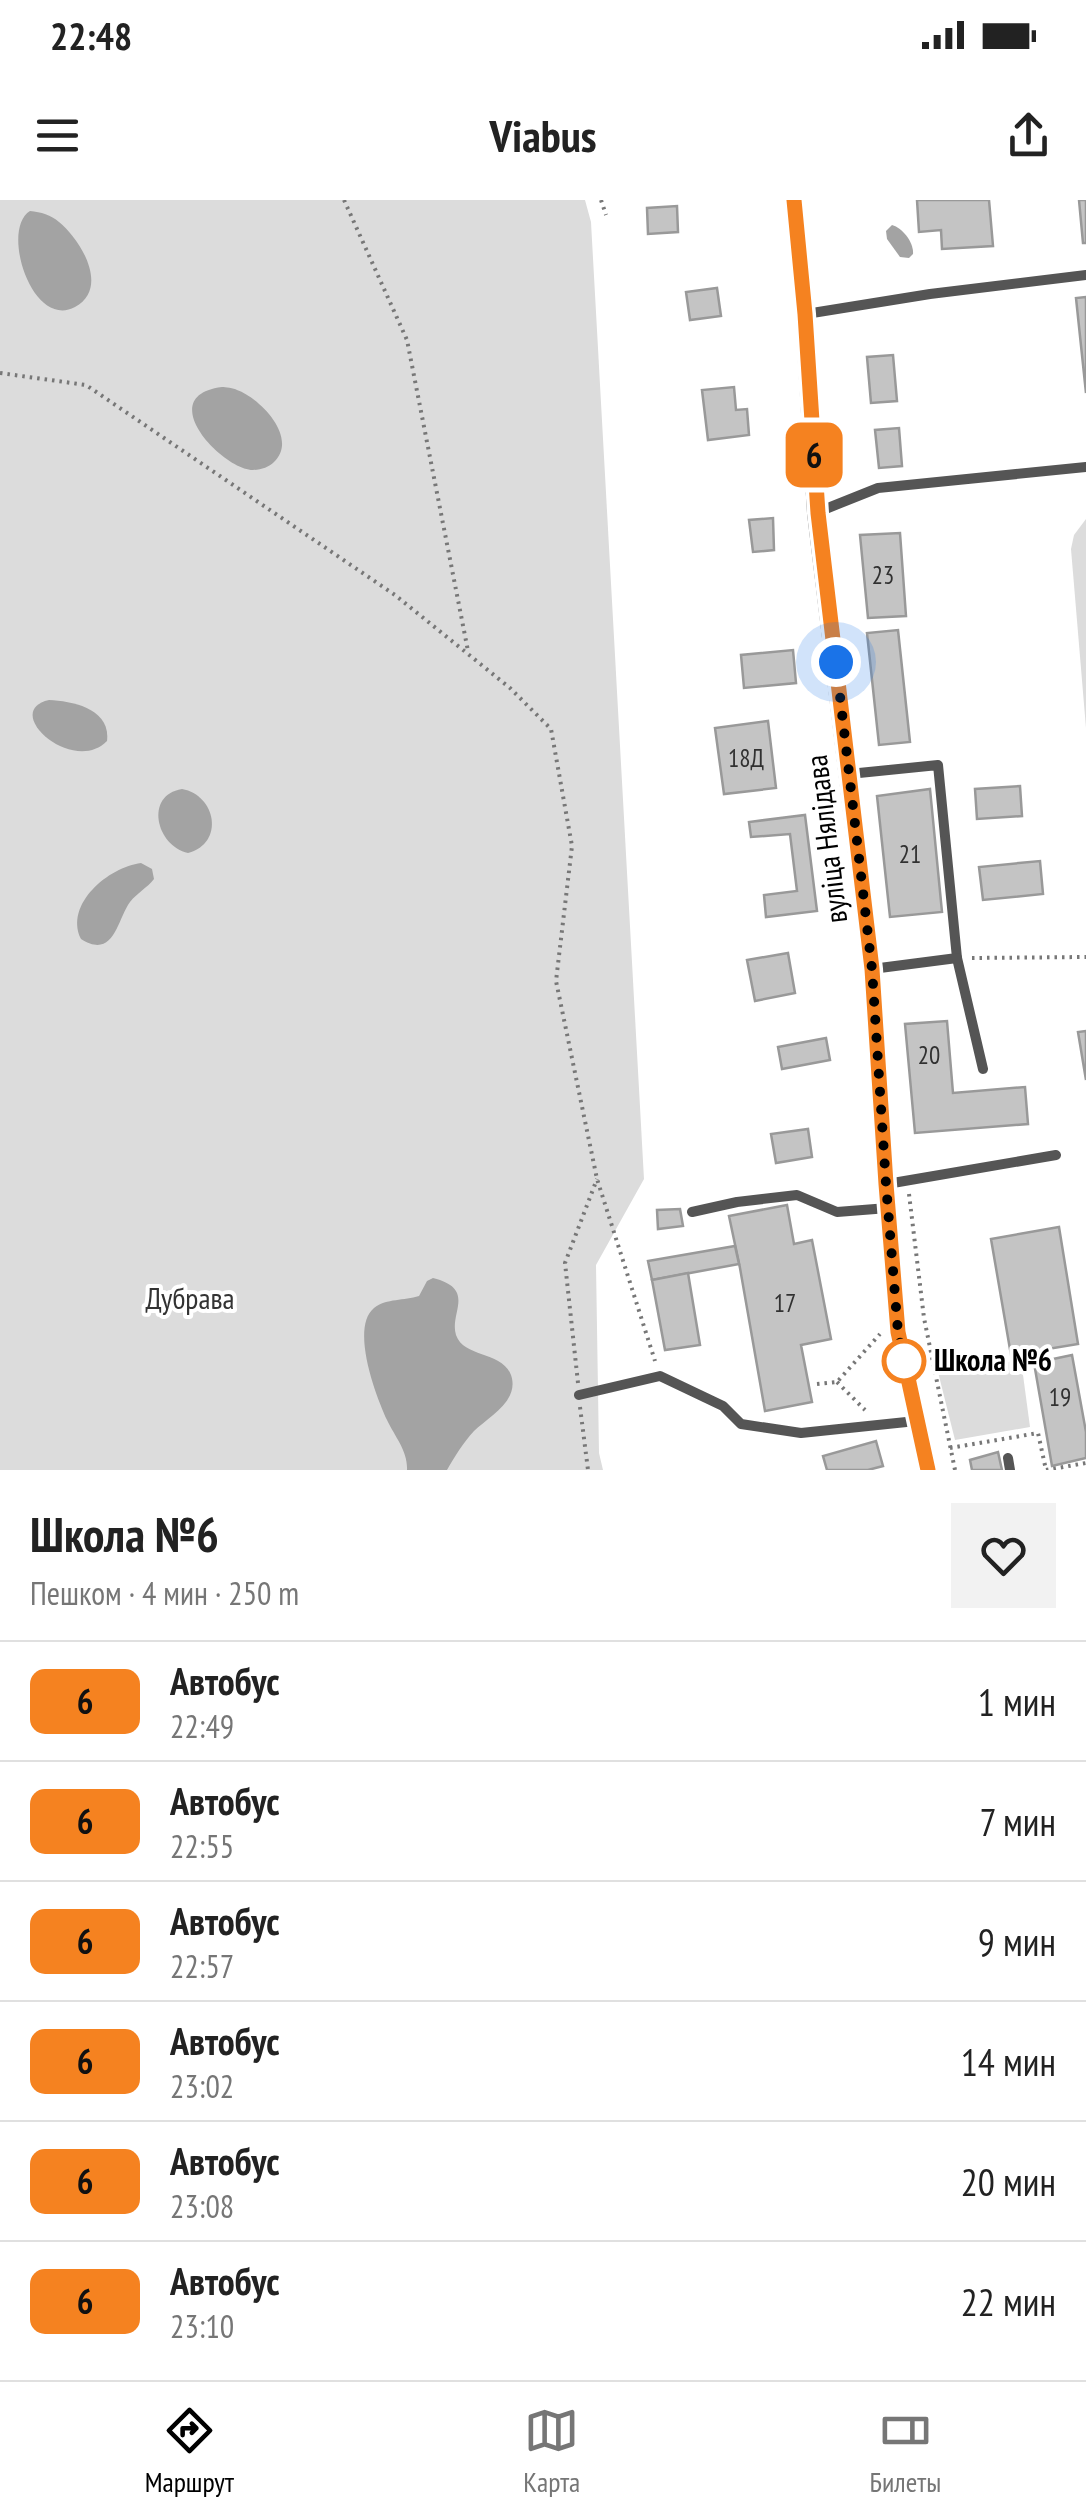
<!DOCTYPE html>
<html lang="ru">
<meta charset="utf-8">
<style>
:root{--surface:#fff;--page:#f2f2f2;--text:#222;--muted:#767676;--line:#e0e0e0;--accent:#000}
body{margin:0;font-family:"PT Sans Narrow",sans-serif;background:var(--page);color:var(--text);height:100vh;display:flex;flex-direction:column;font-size:38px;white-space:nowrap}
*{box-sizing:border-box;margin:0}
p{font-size:32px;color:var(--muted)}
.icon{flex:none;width:55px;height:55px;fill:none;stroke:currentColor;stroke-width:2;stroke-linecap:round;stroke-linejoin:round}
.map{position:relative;height:1270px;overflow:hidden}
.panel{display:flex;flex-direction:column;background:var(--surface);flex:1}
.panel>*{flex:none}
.badge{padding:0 20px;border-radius:15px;font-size:35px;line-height:65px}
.you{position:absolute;width:50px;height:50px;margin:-25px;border:8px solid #fff;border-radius:50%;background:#1a73e8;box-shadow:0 0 0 15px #1a73e833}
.map>.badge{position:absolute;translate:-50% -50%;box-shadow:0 0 0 5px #fff}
.round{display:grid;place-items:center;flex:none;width:105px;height:105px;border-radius:0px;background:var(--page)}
.overview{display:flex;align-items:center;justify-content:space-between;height:170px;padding:0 30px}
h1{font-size:48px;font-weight:800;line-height:75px}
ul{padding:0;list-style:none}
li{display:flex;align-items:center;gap:30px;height:120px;padding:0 30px;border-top:2px solid var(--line)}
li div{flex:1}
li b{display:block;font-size:38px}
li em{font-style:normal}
li .badge{min-width:110px;font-weight:700;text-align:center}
.status{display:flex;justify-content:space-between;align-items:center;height:70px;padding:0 50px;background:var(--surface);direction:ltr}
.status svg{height:28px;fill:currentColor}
header{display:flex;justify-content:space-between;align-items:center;height:130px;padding:0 30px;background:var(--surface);font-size:45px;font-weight:800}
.tab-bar{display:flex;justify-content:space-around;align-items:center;height:140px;border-top:2px solid var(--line);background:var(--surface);font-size:28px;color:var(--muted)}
.tab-bar a{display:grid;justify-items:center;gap:5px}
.tab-bar .on{color:var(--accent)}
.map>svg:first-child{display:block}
.green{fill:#dcdcdc}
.water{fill:#a3a3a3}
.building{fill:#c4c4c4;stroke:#999;stroke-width:2.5}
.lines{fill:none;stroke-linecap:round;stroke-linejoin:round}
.path{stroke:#777;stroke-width:4;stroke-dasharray:2.5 5;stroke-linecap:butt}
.service{stroke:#555;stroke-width:10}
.tertiary{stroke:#555;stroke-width:20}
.line-casing{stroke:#fff;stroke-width:22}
.line{stroke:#f58220;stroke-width:15}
.walk{stroke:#000;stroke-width:10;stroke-dasharray:0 18}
.stop-dot{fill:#fff;stroke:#f58220;stroke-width:5}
.labels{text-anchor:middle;stroke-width:8;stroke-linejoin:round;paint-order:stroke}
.number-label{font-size:25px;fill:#313131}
.street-label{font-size:30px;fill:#000;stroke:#fff}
.park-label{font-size:30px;fill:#333;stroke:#fff}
.stop-label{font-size:30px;font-weight:bold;fill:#000;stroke:#fff;text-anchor:start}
</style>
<div class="status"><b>22:48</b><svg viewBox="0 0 49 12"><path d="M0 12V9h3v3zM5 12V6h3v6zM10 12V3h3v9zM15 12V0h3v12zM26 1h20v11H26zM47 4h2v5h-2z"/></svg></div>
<header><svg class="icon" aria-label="menu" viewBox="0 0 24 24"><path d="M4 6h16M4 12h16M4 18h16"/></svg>Viabus<svg class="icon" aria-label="share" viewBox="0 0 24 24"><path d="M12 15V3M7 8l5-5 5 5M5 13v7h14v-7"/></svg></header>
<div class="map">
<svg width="1086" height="1270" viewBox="0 0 1086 1270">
<rect width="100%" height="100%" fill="#fff"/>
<g class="green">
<path d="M0,0h585l6,22 53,957 -48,86 3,188 4,17h-603z"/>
<path d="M1086,319v209l-15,-179 3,-14z"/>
<path d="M1021,1160l9,67 -75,13 -17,-68z"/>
</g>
<g class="water">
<path d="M30,11c11,1 21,4 29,11 22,18 51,66 16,85 -43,23 -75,-78 -45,-96z"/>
<path d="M892,25c11,3 22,18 21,29l-4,4 -9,-1 -13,-18 -1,-8z"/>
<path d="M222,187c3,0 12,1 15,3 23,8 62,48 37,72 -5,5 -13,8 -21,8 -30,0 -101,-74 -31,-83z"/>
<path d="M49,500c24,1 62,9 58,41 -34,35 -107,-30 -58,-41z"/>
<path d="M182,589c34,6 43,54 6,64 -32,-7 -44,-58 -6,-64z"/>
<path d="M141,663l11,6 2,10c-7,9 -17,14 -24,23 -13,18 -16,58 -49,37 -17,-35 28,-72 60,-76z"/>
<path d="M433,1078c44,11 16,35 23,57 8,23 46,16 55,40 9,26 -23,42 -37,56 -11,12 -19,25 -27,39h-40c1,-19 -12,-33 -20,-50 -11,-24 -37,-92 -13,-112 13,-10 30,-7 45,-12l8,-15z"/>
</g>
<g class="building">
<path d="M917,0h72l4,46 -51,3 -1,-19 -22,2z"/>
<path d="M1079,0h7v43h-3z"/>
<path d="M677,6l1,26 -30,2 -1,-26z"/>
<path d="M717,88l4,28 -31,4 -4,-28z"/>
<path d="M1086,97v96l-10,-95z"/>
<path d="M893,155l4,46 -26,2 -4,-46z"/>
<path d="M734,187l2,23 11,-1 2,26 -41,5 -6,-50z"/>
<path d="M899,228l3,38 -23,2 -4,-38z"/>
<path d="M773,318l1,32 -21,2 -4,-32z"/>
<path d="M900,333l6,83 -38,2 -8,-83z"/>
<path d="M898,430l12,112 -31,3 -12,-112z"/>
<path d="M793,450l3,33 -52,5 -3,-33z"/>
<path d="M768,521l8,67 -52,6 -9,-66z"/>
<path d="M1020,586l2,30 -45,3 -2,-30z"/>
<path d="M930,589l12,123 -52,5 -13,-121z"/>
<path d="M805,615l12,96 -51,6 -2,-22 33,-4 -7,-57 -39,3 -2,-15z"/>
<path d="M1040,661l3,33 -60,6 -4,-33z"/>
<path d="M788,753l7,40 -40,8 -8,-41z"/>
<path d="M947,821l6,72 72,-6 3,37 -113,9 -10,-109z"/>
<path d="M1086,831v49l-8,-48z"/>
<path d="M826,838l4,22 -48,9 -4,-22z"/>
<path d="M808,929l4,28 -36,6 -5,-29z"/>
<path d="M787,1005l7,39 18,-4 19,99 -30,6 11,57 -47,9 -25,-143 -11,-52z"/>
<path d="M680,1009l3,17 -25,3 -1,-19z"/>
<path d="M1059,1027l19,117 -67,11 -20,-116z"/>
<path d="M735,1046l4,18 -87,16 -4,-19z"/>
<path d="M688,1073l12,72 -35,5 -13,-70z"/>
<path d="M1072,1155l14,77v26l-34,8 -18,-103z"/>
<path d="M876,1241l7,25 -15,4h-41l-4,-14z"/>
<path d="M998,1252l4,18h-30l-2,-10z"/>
</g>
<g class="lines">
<g class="path">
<path d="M344,0l63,140 61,311"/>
<path d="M601,0l5,15"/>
<path d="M0,173l86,12 309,210 115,93 41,41 21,117 -16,135 41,198 58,182"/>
<path d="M972,758l114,-1"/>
<path d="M909,994l15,124 31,152"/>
<path d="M837,1182l28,28"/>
<path d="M578,1183l-13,-120 32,-84"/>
<path d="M817,1184l20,-2 43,-48"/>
<path d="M580,1207l8,63"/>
<path d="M950,1248l88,-15 8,37"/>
<path d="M1046,1270l40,-7"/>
</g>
<g class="service">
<path d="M806,114l124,-20 156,-19"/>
<path d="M818,312l60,-24 208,-21"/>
<path d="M849,574l89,-9 19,193 -85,11"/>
<path d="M957,758l26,111"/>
<path d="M887,984l169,-29"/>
<path d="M692,1012l45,-10 60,-7 40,17 51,-4"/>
<path d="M579,1195l81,-19 63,30 18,18 60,9 115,-12"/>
<path d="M1008,1258l2,12"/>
</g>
<path class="tertiary" d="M794,0l11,114 12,199 55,456 14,215 12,148 30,138"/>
</g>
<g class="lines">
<defs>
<path id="line" d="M794,0l11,114 13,199 54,456 14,215 12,148 30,138"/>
</defs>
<use href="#line" class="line-casing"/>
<use href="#line" class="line"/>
<path class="walk" d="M836,462l36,307 14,215 12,148 6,29"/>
</g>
<circle class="stop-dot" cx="904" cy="1161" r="20"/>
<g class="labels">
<g class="number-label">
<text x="883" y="384">23</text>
<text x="746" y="567">18Д</text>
<text x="910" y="663">21</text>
<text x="929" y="864">20</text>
<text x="785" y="1112">17</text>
<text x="1060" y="1206">19</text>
</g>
<g class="street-label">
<text transform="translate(827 639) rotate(-97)" y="10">вуліца Нялідава</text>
</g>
<g class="park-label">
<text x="190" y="1109">Дубрава</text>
</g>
<g class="stop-label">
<text x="934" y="1171">Школа №6</text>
</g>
</g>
</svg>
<div class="you" style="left:836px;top:462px"></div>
<b class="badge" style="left:814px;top:255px;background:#f58220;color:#111">6</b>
</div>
<section class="panel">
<div class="overview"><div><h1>Школа №6</h1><p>Пешком · 4 мин · 250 m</p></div><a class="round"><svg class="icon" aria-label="heart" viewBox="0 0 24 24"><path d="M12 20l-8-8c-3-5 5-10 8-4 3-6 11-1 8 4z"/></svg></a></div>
<ul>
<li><span class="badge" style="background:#f58220;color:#111">6</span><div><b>Автобус</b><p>22:49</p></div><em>1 мин</em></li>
<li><span class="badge" style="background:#f58220;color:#111">6</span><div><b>Автобус</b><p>22:55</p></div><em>7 мин</em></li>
<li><span class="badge" style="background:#f58220;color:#111">6</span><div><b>Автобус</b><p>22:57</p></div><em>9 мин</em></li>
<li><span class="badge" style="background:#f58220;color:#111">6</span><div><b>Автобус</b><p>23:02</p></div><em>14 мин</em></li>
<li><span class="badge" style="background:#f58220;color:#111">6</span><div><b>Автобус</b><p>23:08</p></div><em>20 мин</em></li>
<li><span class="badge" style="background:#f58220;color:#111">6</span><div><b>Автобус</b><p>23:10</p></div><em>22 мин</em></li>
</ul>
</section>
<nav class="tab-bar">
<a class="on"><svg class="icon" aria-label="directions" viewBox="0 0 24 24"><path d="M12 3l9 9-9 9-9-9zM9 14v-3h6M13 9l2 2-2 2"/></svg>Маршрут</a>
<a><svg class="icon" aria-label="map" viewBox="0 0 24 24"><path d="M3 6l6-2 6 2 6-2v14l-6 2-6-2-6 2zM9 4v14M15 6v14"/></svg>Карта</a>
<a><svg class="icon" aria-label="tickets" viewBox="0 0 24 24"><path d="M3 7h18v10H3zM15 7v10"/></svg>Билеты</a>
</nav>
